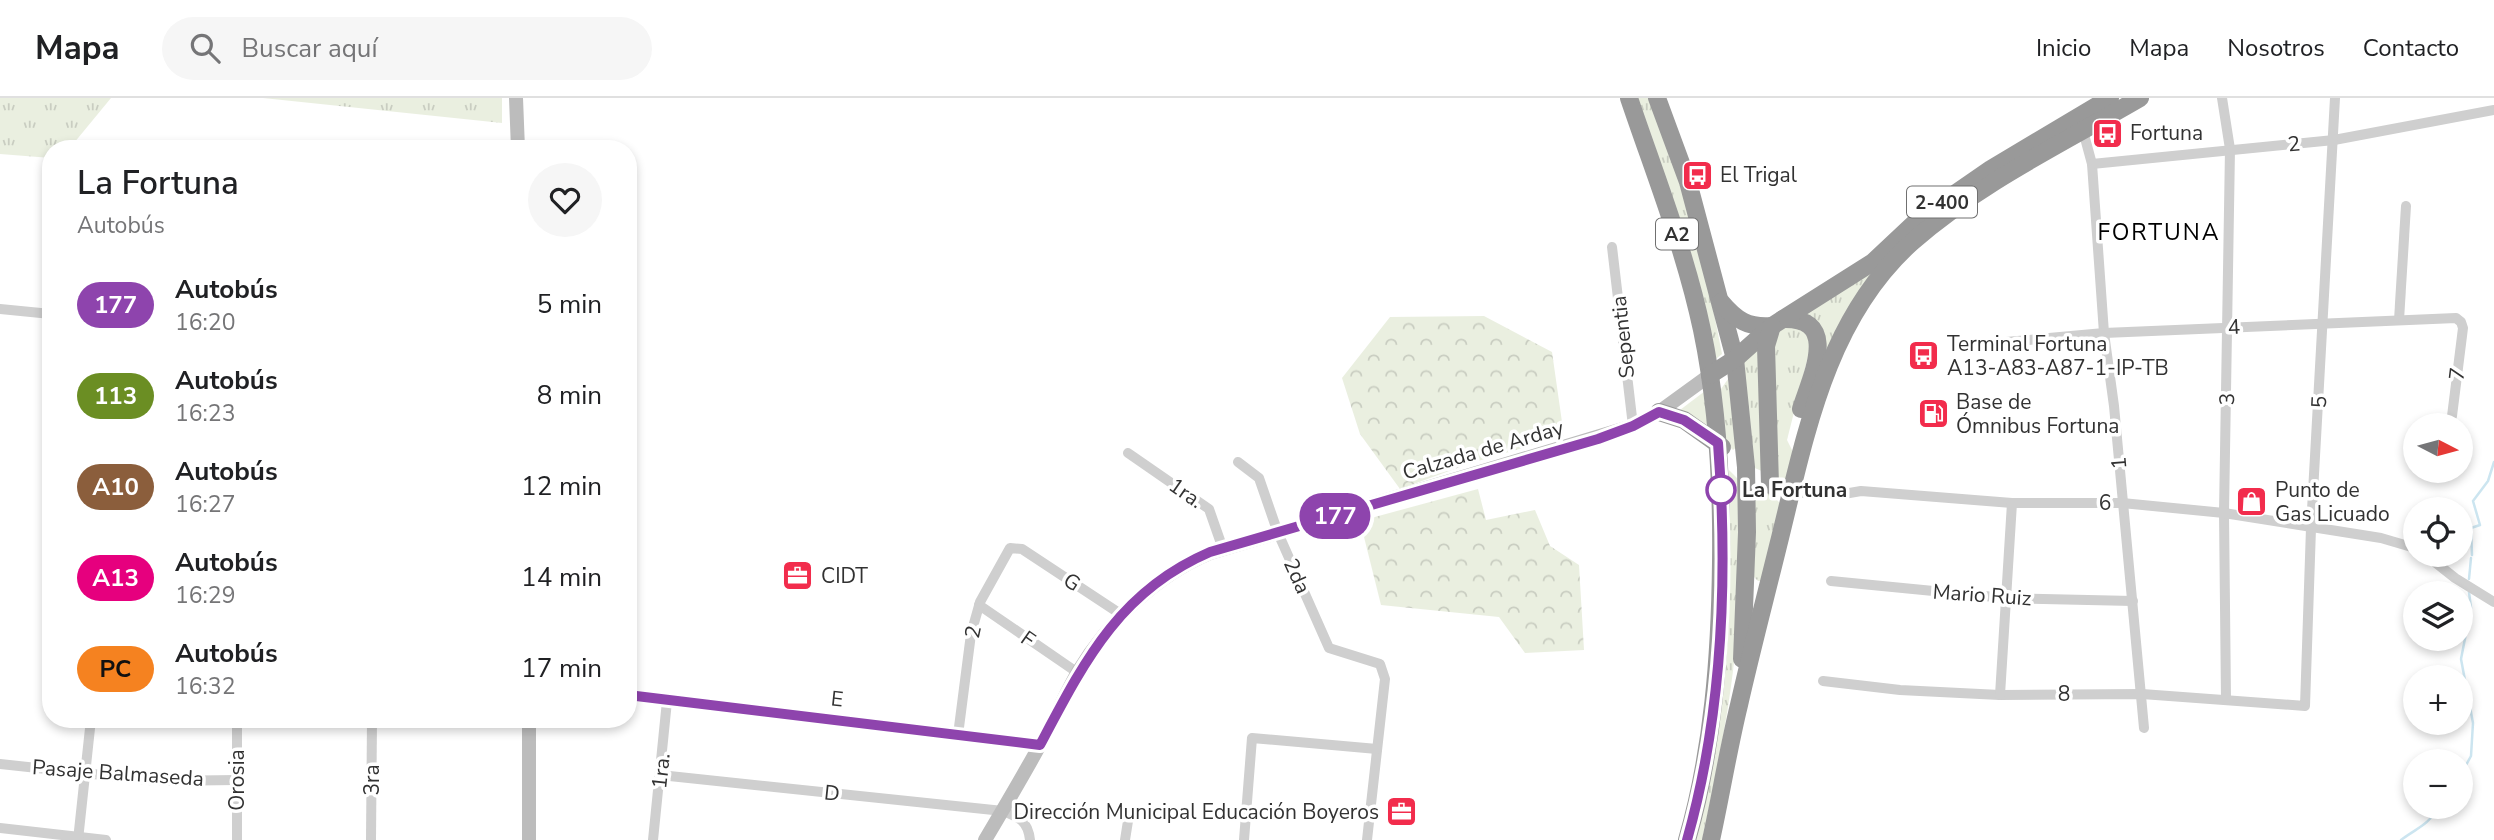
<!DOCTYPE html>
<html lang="es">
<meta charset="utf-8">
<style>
:root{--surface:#fff;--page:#f6f6f6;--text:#202124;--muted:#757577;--line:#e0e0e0}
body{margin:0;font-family:"Nunito Sans",sans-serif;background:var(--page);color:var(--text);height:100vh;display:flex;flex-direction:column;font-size:26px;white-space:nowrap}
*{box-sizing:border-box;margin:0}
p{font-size:23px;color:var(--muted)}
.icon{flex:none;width:38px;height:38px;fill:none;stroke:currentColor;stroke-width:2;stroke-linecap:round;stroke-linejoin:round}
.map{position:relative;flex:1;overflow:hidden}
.sheet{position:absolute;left:42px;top:42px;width:595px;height:588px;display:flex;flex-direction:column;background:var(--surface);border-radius:28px;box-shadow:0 4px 10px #0003}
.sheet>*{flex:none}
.badge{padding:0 14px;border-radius:23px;font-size:24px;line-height:46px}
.needle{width:46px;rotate:96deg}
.tools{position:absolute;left:2403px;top:315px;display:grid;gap:14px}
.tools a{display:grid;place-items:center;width:70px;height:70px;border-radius:50%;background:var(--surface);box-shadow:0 4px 10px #0003;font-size:35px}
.map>.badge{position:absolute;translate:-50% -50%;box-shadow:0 0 0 4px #fff}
.round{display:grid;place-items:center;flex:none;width:74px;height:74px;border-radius:37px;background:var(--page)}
.summary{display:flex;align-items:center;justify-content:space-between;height:119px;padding:0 35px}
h1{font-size:33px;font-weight:600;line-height:52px}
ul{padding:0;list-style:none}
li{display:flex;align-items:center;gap:21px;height:91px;padding:0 35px}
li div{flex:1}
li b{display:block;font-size:26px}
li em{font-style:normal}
li .badge{min-width:77px;font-weight:700;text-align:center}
header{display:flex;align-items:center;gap:42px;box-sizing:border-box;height:98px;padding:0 35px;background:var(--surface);border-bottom:2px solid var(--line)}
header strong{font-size:33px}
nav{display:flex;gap:38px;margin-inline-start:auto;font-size:24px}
.search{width:490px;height:63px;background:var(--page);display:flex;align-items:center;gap:18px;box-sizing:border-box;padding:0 24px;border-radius:38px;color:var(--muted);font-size:26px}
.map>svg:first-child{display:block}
.grass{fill:url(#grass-tufts)}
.forest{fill:url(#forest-crowns)}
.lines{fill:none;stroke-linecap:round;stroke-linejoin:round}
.stream{stroke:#cce5f0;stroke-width:2.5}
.street{stroke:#cfcfcf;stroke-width:10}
.secondary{stroke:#bcbcbc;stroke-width:14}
.highway{stroke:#999;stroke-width:18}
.line-casing{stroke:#fff;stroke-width:16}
.line{stroke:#8e44ad;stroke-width:10}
.stop-dot{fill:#fff;stroke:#8e44ad;stroke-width:3.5}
.labels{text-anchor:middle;stroke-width:7;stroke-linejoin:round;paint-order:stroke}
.shield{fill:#fff;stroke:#707070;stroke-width:2}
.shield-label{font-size:19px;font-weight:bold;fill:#323232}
.poi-label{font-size:21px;fill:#323232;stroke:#fff;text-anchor:start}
.street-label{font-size:21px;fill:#323232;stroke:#fff}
.stop-label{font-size:21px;font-weight:bold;fill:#323232;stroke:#fff;text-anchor:start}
.neighbourhood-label{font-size:23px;letter-spacing:2px;fill:#000;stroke:#fff}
</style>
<header>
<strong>Mapa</strong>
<div class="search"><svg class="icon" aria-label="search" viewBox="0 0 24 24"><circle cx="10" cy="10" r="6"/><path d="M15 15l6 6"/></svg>Buscar aquí</div>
<nav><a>Inicio</a><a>Mapa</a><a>Nosotros</a><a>Contacto</a></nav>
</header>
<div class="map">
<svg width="2494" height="742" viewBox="0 0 2494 742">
<defs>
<pattern id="grass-tufts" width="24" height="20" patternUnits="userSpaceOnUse" patternTransform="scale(1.75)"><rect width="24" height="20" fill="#eaefe0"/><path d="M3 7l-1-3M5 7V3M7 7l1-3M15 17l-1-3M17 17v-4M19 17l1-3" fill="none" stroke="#c9cdc1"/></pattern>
<pattern id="forest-crowns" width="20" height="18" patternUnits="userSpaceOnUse" patternTransform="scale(1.75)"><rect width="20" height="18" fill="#eaefe0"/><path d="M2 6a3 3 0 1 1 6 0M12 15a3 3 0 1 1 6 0" fill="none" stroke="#c9cdc1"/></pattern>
</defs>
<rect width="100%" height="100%" fill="#fff"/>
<g class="grass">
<path d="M0,0h111l-42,51h-18v9l-51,-4z"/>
<path d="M263,0h239v25z"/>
<path d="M1634,0h17l16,43 39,132 16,81 -11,9z"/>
<path d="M1933,121l-113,148 -18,-55z"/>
<path d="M1782,229h18l12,14 -25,99 8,16 -10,30 -9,-3 -5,-140z"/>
<path d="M1759,248l5,126 -14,-6 -12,-99z"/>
<path d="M1728,281l9,68 -4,3 -8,-8 -4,-47v-6z"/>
<path d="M1705,293l6,44 -31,-25z"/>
<path d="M1729,372l10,10c0,46 2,93 -1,139 -5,75 -20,148 -36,221h-8z"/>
<path d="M1753,384l10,5 19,18 -20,76h-4l-5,-5z"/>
</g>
<g class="forest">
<path d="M1484,218l68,36 12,84 -93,27 -71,26 -40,-55 -18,-56 48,-61z"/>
<path d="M1478,391l8,31 49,-10 15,36 29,19 5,85 -59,3 -26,-36 -118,-12 -21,-84z"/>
</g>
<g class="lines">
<g class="stream">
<path d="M2472,457l-1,-27 9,-3 -7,-24 15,-20 6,-19"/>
<path d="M2469,481l2,-21"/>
<path d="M2460,678l11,-20 2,-33 -12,-64 10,-51 -2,-16"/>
<path d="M2401,742c17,-13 27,-14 37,-33"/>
</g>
<g class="street">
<path d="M2222,0l8,51 -6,364 2,187"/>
<path d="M2082,29l10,37 12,169 10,73 30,322"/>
<path d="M2092,66l242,-24 160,-30"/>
<path d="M1612,149l21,179"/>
<path d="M0,211l51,5"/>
<path d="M2399,222l7,-114"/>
<path d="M2006,244l98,-9 352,-15 5,4 2,6 -11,88 -4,9"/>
<path d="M1128,355l81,56 14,40"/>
<path d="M1238,364l21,16 19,55 51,115 51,16 5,15 -18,161"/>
<path d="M1792,394l46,3 23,-4 151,12h110l102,10 157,25 34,10"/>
<path d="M2426,457l29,23 39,24"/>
<path d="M1831,483l174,17 128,3"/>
<path d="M979,507l99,68"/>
<path d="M1823,583l77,9 100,5 142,-1 163,12 6,-178 24,-430"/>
<path d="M2000,597l12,-192"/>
<path d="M958,637l13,-101 9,-32 30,-54 12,1 100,66"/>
<path d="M0,666l158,17 79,-1"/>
<path d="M660,677l343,36c16,6 25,10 27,29"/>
<path d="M0,730l106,12"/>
<path d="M78,742l13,-121"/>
<path d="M237,742v-121"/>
<path d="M371,742l1,-121"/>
<path d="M653,742l14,-139"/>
<path d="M1125,742l3,-19"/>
<path d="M1244,742l8,-102 125,11"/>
</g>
<g class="secondary">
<path d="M516,0l2,51"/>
<path d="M628,597l412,50"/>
<path d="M529,621v121"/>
<path d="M985,742c19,-32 38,-64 56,-97 13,-23 24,-48 37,-71 31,-51 77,-96 132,-119l423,-127 26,-14 51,-37"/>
</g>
<g class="highway">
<path d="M1629,0c26,77 56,152 73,232 16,77 20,154 19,232 -1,93 -8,188 -34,278"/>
<path d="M1657,0l31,84 47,177 11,108 1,65 -5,127"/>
<path d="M1721,204c15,18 27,26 51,24"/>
<path d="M1783,221c58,-2 28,58 18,90"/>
<path d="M1710,277l25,-16 37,-33 101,-64 49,-46 24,-16 45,-31 119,-71"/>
<path d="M1659,314l25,8 38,27"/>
<path d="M1770,387l-4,-139 6,-20"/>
<path d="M1711,742c10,-45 17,-90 28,-135 12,-53 26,-106 39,-159 27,-108 47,-226 134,-304 67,-59 151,-99 228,-144"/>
</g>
</g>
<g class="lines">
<defs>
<path id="line" d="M628,597l412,50c44,-83 79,-154 170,-193l388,-113 35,-13 26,-14 25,8 34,23c10,131 5,270 -31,397"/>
</defs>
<use href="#line" class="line-casing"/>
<use href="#line" class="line"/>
</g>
<defs>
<symbol id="bus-square" viewBox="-11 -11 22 22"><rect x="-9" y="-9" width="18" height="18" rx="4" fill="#f22c4c" stroke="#fff"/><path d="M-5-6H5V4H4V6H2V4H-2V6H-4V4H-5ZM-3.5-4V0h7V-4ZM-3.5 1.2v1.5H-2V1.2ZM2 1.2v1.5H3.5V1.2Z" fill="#fff"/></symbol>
<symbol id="fuel-square" viewBox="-11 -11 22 22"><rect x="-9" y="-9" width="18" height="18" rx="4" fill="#f22c4c" stroke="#fff"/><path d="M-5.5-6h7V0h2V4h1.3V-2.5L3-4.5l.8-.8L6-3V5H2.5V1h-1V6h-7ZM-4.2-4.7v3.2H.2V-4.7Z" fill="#fff"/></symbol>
<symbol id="shop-square" viewBox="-11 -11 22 22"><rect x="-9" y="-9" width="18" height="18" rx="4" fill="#f22c4c" stroke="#fff"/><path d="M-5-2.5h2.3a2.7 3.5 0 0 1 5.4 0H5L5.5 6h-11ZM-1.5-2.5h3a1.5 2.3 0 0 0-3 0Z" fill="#fff"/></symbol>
<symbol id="office-square" viewBox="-11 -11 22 22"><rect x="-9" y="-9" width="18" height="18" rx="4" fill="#f22c4c" stroke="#fff"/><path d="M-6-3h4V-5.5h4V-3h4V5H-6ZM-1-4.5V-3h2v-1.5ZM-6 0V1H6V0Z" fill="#fff"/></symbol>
</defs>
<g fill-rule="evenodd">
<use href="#bus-square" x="2090" y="18" width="35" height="35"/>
<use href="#bus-square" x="1680" y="60" width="35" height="35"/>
<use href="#bus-square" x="1906" y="240" width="35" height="35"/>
<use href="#fuel-square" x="1916" y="298" width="35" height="35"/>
<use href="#shop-square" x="2234" y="386" width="35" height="35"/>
<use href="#office-square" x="780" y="460" width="35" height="35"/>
<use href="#office-square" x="1384" y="696" width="35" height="35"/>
</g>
<circle class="stop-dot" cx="1721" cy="392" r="14"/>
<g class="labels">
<g class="shield">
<rect x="1907" y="88.5" width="70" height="31" rx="5"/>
<rect x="1656" y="120.5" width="42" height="31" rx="5"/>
</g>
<g class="shield-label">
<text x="1942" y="111">2-400</text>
<text x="1677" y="143">A2</text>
</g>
<g class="poi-label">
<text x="2130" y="42">Fortuna</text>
<text x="1720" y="84">El Trigal</text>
<text x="1947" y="253">Terminal Fortuna<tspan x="1947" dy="24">A13-A83-A87-1-IP-TB</tspan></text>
<text x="1956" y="311">Base de<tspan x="1956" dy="24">Ómnibus Fortuna</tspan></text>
<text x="2275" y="399">Punto de<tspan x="2275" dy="24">Gas Licuado</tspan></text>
<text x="821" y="485">CIDT</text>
<text x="1379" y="721" text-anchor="end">Dirección Municipal Educación Boyeros</text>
</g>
<g class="street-label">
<text transform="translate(2294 46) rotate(-5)" y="7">2</text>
<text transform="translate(2234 229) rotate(-3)" y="7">4</text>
<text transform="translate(1623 239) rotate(-96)" y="7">Sepentia</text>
<text transform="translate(2457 276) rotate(-83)" y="7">7</text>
<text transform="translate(2227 301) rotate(-89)" y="7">3</text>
<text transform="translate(2319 304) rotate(-87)" y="7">5</text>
<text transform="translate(1483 352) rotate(-16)" y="7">Calzada de Arday</text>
<text transform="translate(2119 365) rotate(-95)" y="7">1</text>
<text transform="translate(1186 395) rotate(35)" y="7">1ra.</text>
<text x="2105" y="412">6</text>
<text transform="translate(1297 478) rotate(66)" y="7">2da</text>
<text transform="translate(1072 484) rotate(33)" y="7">G</text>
<text transform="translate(1982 497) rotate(4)" y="7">Mario Ruiz</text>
<text transform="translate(973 534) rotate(-78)" y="7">2</text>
<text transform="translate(1028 541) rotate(35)" y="7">F</text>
<text x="2064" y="603">8</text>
<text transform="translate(837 601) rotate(6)" y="7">E</text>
<text transform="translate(661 673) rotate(-84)" y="7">1ra.</text>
<text transform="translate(118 675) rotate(4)" y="7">Pasaje Balmaseda</text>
<text transform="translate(237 682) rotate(-90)" y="7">Orosia</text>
<text transform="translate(372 682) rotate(-90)" y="7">3ra</text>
<text transform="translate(832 695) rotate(6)" y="7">D</text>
</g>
<g class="stop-label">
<text x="1742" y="399">La Fortuna</text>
</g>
<g class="neighbourhood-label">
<text x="2159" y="142">FORTUNA</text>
</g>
</g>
</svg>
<div class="tools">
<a><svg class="needle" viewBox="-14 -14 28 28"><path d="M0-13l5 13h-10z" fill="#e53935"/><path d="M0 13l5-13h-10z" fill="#757577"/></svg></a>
<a><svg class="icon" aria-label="locate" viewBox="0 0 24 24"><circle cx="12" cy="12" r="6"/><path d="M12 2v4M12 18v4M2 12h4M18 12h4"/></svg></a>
<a><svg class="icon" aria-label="layers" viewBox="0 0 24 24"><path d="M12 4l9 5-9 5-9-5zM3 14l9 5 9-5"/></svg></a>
<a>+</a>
<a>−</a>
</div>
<b class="badge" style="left:1335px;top:418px;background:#8e44ad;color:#fff">177</b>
<section class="sheet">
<div class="summary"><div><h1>La Fortuna</h1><p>Autobús</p></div><a class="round"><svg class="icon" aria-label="heart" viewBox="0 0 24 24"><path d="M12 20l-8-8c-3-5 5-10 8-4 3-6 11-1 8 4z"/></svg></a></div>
<ul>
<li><span class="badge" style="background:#8e44ad;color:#fff">177</span><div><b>Autobús</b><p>16:20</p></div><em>5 min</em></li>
<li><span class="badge" style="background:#6b8e23;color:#fff">113</span><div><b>Autobús</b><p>16:23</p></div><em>8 min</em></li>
<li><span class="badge" style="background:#8b5e3c;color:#fff">A10</span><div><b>Autobús</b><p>16:27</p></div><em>12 min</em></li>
<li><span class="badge" style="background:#e6007e;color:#fff">A13</span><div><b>Autobús</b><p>16:29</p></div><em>14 min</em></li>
<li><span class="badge" style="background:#f58220;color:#111">PC</span><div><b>Autobús</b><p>16:32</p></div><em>17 min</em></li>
</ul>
</section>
</div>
